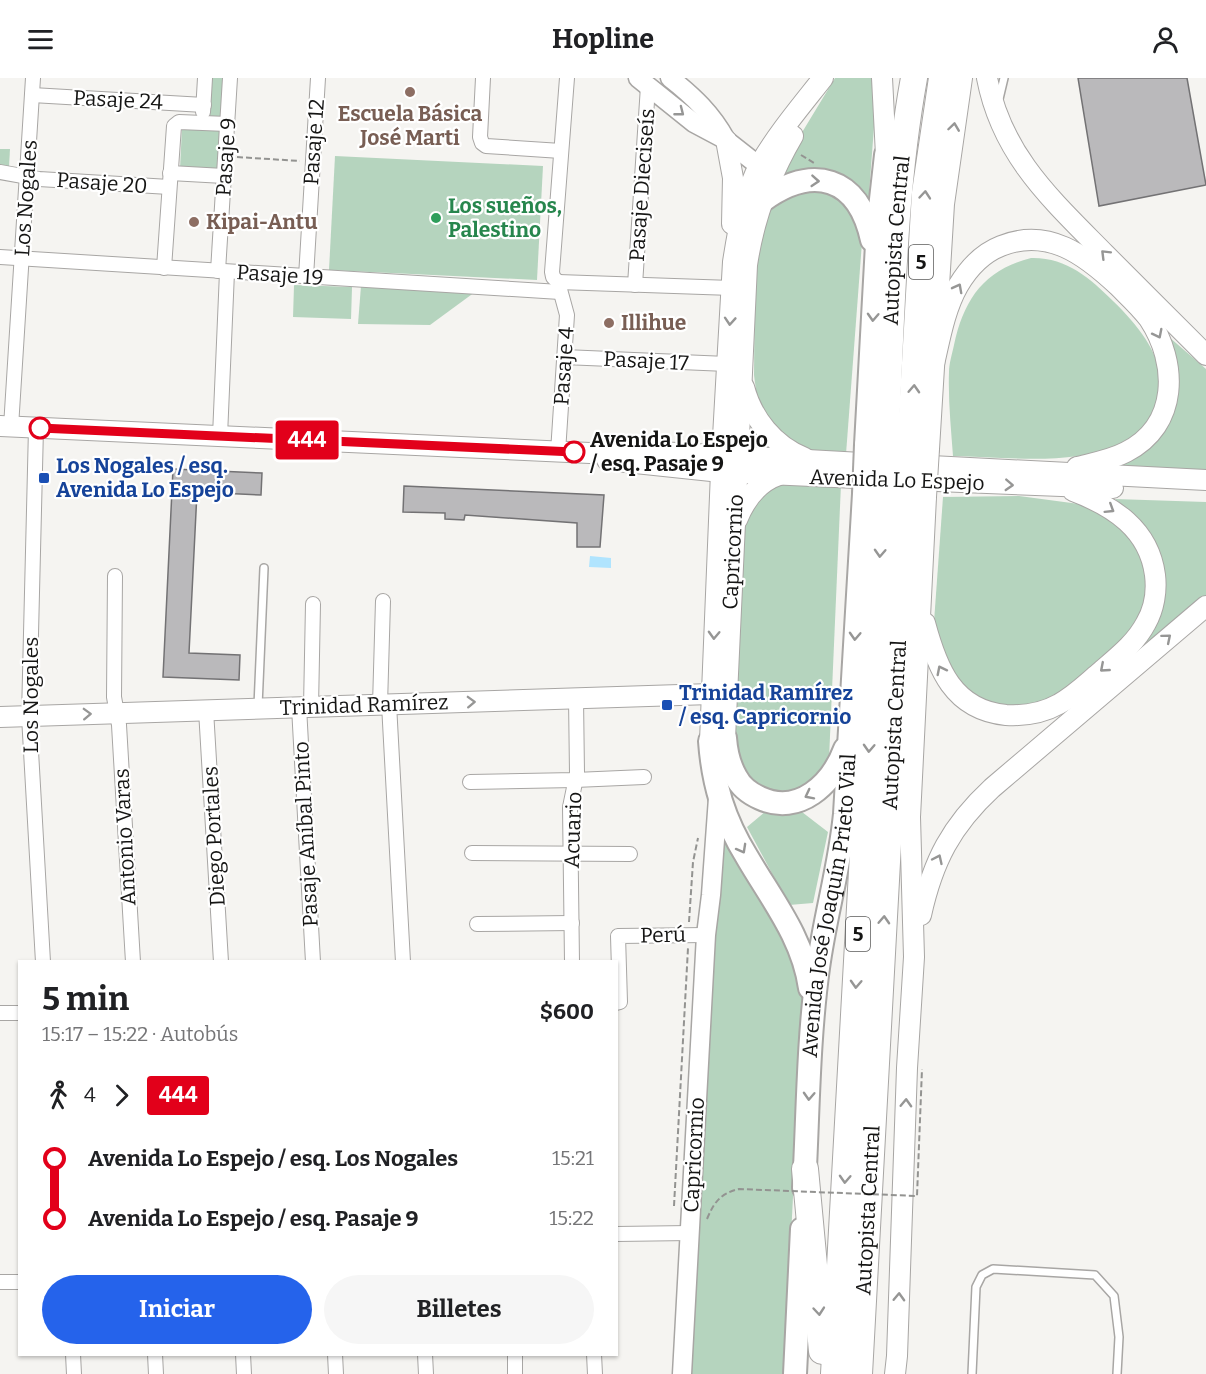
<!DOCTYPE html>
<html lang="es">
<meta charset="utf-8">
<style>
:root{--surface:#fff;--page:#f6f6f6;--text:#202124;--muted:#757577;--accent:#2563eb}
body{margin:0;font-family:Bitter,serif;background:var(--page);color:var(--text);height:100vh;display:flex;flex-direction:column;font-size:22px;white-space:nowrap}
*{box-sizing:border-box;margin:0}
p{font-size:20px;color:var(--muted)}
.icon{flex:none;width:33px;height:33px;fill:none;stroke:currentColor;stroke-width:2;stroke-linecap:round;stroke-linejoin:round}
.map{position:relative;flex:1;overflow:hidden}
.panel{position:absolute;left:18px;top:882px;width:600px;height:396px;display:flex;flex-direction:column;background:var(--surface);border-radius:0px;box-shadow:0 2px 4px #0004}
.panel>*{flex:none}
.badge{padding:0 12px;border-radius:4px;font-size:21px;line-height:39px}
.map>.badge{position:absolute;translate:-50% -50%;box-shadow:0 0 0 3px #fff}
.legs{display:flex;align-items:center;gap:9px;height:66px;padding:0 24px;font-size:20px}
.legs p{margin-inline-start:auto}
.head{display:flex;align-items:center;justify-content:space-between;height:102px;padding:0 24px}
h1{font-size:33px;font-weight:700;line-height:45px}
.action{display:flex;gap:12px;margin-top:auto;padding:12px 24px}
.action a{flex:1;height:69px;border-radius:36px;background:var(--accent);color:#fff;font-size:24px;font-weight:700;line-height:69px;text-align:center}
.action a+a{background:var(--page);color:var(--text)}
ul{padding:0 24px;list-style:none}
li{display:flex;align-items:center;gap:21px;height:60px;font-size:22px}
li i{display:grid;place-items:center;width:9px;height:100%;margin:0 8px;background:currentColor}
li i::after{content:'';width:15px;height:15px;margin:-8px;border:4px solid;border-radius:50%;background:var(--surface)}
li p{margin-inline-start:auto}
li:first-child i{background:linear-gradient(#0000 50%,currentColor 0)}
li:last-child i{background:linear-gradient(currentColor 50%,#0000 0)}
header{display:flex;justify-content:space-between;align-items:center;height:78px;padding:0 24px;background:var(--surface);font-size:27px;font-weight:700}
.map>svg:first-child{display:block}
.green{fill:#b5d4be}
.water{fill:#b0e4fe}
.building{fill:#bab9bb;stroke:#737274;stroke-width:1.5}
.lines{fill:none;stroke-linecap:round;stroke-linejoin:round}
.service-casing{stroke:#a8a6a4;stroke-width:10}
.minor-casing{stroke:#a8a6a4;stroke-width:16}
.tertiary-casing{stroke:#a8a6a4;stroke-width:21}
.secondary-casing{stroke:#a8a6a4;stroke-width:22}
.primary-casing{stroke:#a8a6a4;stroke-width:26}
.motorway-casing{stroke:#a8a6a4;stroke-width:28}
.path{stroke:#939391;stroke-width:2;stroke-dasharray:6 3;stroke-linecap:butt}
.service{stroke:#fff;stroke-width:7}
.minor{stroke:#fff;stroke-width:14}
.tertiary{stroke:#fff;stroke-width:18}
.secondary{stroke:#fff;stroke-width:20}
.primary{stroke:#fff;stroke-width:22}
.motorway{stroke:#fff;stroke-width:26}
.secondary-bridge-casing{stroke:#a8a6a4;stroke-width:22;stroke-linecap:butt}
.primary-bridge-casing{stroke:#a8a6a4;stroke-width:26;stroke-linecap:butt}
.motorway-bridge-casing{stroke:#a8a6a4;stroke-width:28;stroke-linecap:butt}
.path-bridge{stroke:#939391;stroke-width:2;stroke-dasharray:6 3;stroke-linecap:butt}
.secondary-bridge{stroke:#fff;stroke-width:20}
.primary-bridge{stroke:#fff;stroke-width:22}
.motorway-bridge{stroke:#fff;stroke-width:26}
.oneway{stroke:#969695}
.line-1-casing{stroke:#fff;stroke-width:14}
.line-1{stroke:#e2001a;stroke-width:9}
.education-dot{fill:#8d6e63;stroke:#fff;stroke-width:2}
.leisure-dot{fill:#2e9e5b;stroke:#fff;stroke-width:2}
.stop-1-dot{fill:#fff;stroke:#e2001a;stroke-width:3}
.transit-dot{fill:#1a4fb4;stroke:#fff;stroke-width:2}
.labels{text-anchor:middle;stroke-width:4.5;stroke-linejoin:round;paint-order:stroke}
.shield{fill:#fff;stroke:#5b5b5a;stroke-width:1.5}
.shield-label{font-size:20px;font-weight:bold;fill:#151514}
.street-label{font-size:21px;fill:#151514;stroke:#fff}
.education-label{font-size:21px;font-weight:bold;fill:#785e54;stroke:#fff;text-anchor:start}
.leisure-label{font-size:21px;font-weight:bold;fill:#27864d;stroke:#fff;text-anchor:start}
.stop-label{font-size:21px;font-weight:bold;fill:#151514;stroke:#fff;text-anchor:start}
.transit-label{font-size:21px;font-weight:bold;fill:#164399;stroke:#fff;text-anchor:start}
</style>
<header><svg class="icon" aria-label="menu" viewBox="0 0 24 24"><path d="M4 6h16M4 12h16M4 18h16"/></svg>Hopline<svg class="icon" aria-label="person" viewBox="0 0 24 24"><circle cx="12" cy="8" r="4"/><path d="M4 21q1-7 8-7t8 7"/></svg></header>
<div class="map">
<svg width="1206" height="1296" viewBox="0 0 1206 1296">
<rect width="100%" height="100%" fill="#f5f4f1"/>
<g class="green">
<path d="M209,0h16l-2,41 -16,-1z"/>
<path d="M835,0h40l1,22 -8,107 -9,-12 -84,-18z"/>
<path d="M182,49l40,1 -4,45 -38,-4z"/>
<path d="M0,71h10l-1,18h-9z"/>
<path d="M335,78l208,10 -6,114 -208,-10z"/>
<path d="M809,108l36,12 18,31 -17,225 -33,-2 -38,-18 -17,-28 -4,-31 1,-117 13,-51z"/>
<path d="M1031,180c35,-1 59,20 82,43 33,32 66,74 35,120 -7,9 -16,20 -27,24 -52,21 -114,12 -168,11 -2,-28 -5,-56 -4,-84 0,-8 3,-18 5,-27 10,-46 30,-75 77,-87z"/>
<path d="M294,207l58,2 -1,32 -58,-2z"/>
<path d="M361,208l114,6 -45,33 -72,-1z"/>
<path d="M1169,259l37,32v104l-88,-7 59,-72 2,-24z"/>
<path d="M773,406h68l-12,275 -3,11 -27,24 -45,-3 -25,-44 11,-219 7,-20z"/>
<path d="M1019,418l60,8 36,15 28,36 4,35 -5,21 -18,31 -64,54 -38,13 -47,-10 -29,-34 -12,-43 9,-125z"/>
<path d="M1115,421l91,3v99l-72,56 16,-25 -3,-102 -15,-17z"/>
<path d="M766,733l15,4 21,-3 26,20 -15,71 -24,2 -42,-78z"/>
<path d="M721,742l83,160 -20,394h-94z"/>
</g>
<path class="water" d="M590,478l21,2v10l-22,-1z"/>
<g class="building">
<path d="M1078,0h109l19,107 -107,21z"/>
<path d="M173,391l89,4 -1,22 -64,-3 -8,161 51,2 -1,25 -76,-3z"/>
<path d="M404,408l200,9 -4,52h-23v-24l-112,-8 -1,5 -19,-1v-6l-42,-1z"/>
</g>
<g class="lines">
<defs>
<g id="service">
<path d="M999,21l5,-21"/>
<path d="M258,628l6,-138"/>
<path d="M972,1296l4,-87 6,-12 11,-6 102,6 19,21 5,41 -2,37"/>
</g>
<g id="minor">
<path d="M483,0l-3,59 2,6 4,3 75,5"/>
<path d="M32,17l172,10"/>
<path d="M203,34l2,-34"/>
<path d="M0,94l39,7 130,8"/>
<path d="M170,95l54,3"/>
<path d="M0,179l560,35"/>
<path d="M164,190l10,-142 5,-4 48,2"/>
<path d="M218,193l12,-193"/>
<path d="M306,199l12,-199"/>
<path d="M558,204l174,6"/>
<path d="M635,207l13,-199"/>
<path d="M564,279l163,7"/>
<path d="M11,349l22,-349"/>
<path d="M36,350l-7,288 14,246"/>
<path d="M220,358l7,-164"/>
<path d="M558,374l9,-137 -9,-33 -5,-5 -1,-5 15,-194"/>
<path d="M115,498l-1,121 5,28 14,237"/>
<path d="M389,626l14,258"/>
<path d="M380,627l3,-104"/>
<path d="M299,629l14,255"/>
<path d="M311,629l2,-103"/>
<path d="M206,632l15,252"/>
<path d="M470,704l105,-2 69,-3"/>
<path d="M472,775l158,1"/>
<path d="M477,846l95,-1"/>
<path d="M572,884l-2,-155 7,-34 -1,-75"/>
<path d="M616,925l4,-1 -2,-66 88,-1"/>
<path d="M0,935h20"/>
<path d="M616,1156l74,-1"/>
<path d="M0,1204h20"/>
<path d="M73,1276l1,20"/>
<path d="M155,1276l1,20"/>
<path d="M243,1276l1,20"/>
<path d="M335,1276l1,20"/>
<path d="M425,1276l1,20"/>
<path d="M515,1276v20"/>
<path d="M594,1276l1,20"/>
</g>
<g id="tertiary">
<path d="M638,0l56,45 32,17 33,26"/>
<path d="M670,0c23,18 42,36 56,62"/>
<path d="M682,1296l24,-439 5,-40 7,-97"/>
</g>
<g id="secondary">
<path d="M882,0l4,77"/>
<path d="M987,0c15,78 65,122 118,176 34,34 67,67 101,101"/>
<path d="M726,62l7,38 -1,46"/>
<path d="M934,286c6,-26 11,-55 24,-78 10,-17 25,-33 43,-40 47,-19 84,9 117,40 11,11 22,21 31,33 29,44 30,106 -23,133 -15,8 -33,11 -49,15"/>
<path d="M744,309c8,31 30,59 61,71"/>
<path d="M0,348l590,27 32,-3 258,14"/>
<path d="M929,371l15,-245 18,-126"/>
<path d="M607,382l114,12 158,7"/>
<path d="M912,387l294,15"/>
<path d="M912,402l201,8"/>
<path d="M737,442c8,-20 21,-38 42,-45"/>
<path d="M925,545c12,45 28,87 81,92 18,1 37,-2 53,-11 15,-8 27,-20 40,-31 17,-15 36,-29 47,-50 8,-14 11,-32 9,-48 -6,-46 -42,-69 -82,-84"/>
<path d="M0,639l711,-23 16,-4"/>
<path d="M725,660l22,-473c7,-47 22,-88 46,-129"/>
<path d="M710,663l11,-269 12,-210c5,-32 11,-69 27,-98 18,-31 41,-58 63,-86"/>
<path d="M921,837c12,-54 30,-89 71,-127l214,-182"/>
<path d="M895,1296l2,-18 10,-288 7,-111 -4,-140 16,-320"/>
</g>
<g id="primary">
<path d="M762,123c51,-37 96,-25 110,39"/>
<path d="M866,367l12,-219 8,-71"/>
<path d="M725,660c1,13 4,27 11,39 5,10 15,17 24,21 39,18 72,-14 85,-49"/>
<path d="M710,663c3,43 14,79 37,116 25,43 56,81 63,131"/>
<path id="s1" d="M804,1110c4,-73 4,-148 14,-220 7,-52 22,-102 27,-154l19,-320"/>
<path d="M795,1296l7,-145"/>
</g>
<g id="motorway">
<path id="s2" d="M885,368c7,-122 7,-247 29,-368"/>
<path d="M910,370l15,-255 17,-115"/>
<path d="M805,1091l17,182"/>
<path d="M834,1296l49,-879"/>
<path id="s3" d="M859,1296l48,-878"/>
</g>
</defs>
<use href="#service" class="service-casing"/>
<use href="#minor" class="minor-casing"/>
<use href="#tertiary" class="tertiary-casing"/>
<use href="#secondary" class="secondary-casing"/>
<use href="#primary" class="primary-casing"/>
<use href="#motorway" class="motorway-casing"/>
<g class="path">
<path d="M801,77l13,8"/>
<path d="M237,79l63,4"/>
<path d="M689,844l4,-60 5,-24"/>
<path d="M674,1128l14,-258"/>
</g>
<use href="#service" class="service"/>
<use href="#minor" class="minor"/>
<use href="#tertiary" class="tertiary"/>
<use href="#secondary" class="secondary"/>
<use href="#primary" class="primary"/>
<use href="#motorway" class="motorway"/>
<defs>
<path id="secondary-bridge" d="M926,419l3,-48"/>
<path id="primary-bridge" d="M864,416l2,-49"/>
<g id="motorway-bridge">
<path d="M883,417l2,-49"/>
<path d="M907,418l3,-48"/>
</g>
</defs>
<use href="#secondary-bridge" class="secondary-bridge-casing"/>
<use href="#primary-bridge" class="primary-bridge-casing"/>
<use href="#motorway-bridge" class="motorway-bridge-casing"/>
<path class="path-bridge" d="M707,1141c7,-17 14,-26 32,-30l178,7 5,-127"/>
<use href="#secondary-bridge" class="secondary-bridge"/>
<use href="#primary-bridge" class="primary-bridge"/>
<use href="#motorway-bridge" class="motorway-bridge"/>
</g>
<defs><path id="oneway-chevron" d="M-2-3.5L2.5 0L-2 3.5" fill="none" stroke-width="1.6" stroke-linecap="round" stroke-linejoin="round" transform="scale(1.5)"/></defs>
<g class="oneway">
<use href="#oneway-chevron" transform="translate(680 34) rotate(38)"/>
<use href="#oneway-chevron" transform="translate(954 49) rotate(-82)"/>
<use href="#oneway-chevron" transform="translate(815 103) rotate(4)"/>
<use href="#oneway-chevron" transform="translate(925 117) rotate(-85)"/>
<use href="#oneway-chevron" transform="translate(1105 176) rotate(-135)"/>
<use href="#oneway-chevron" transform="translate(958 210) rotate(-62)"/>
<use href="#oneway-chevron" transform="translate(873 239) rotate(93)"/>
<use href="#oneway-chevron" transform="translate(730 243) rotate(94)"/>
<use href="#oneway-chevron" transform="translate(1158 256) rotate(63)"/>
<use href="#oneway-chevron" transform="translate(914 311) rotate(-87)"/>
<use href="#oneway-chevron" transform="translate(1009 407) rotate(3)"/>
<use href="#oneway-chevron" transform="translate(1110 431) rotate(32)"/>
<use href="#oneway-chevron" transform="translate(880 475) rotate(93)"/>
<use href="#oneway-chevron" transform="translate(714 557) rotate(92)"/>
<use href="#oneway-chevron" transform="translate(855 558) rotate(93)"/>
<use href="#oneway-chevron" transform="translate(1167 560) rotate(-40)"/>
<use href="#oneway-chevron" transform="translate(1104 590) rotate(139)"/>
<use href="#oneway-chevron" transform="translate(941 592) rotate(-117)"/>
<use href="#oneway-chevron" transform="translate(471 624) rotate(-2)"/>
<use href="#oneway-chevron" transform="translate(87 636) rotate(-2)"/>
<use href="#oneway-chevron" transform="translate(869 670) rotate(93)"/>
<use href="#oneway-chevron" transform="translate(809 717) rotate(153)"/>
<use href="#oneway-chevron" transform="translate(742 771) rotate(61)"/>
<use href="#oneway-chevron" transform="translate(938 781) rotate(-65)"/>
<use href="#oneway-chevron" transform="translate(884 842) rotate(-87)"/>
<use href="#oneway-chevron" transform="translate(856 906) rotate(93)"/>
<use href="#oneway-chevron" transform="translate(809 1018) rotate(93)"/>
<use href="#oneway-chevron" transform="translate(906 1025) rotate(-88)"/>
<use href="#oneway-chevron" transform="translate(845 1101) rotate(93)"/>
<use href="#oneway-chevron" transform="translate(899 1219) rotate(-88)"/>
<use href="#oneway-chevron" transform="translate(819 1233) rotate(85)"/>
</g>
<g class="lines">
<defs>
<path id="line-1" d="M40,350l534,24"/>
</defs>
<use href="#line-1" class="line-1-casing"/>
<use href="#line-1" class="line-1"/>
</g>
<g class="education-dot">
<circle cx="410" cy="14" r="6"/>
<circle cx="194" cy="144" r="6"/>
<circle cx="609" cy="245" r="6"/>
</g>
<circle class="leisure-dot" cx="436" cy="140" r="6"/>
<g class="stop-1-dot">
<circle cx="40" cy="350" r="10"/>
<circle cx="574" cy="374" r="10"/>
</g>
<g class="transit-dot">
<rect x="38" y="394" width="12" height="12" rx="3"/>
<rect x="661" y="621" width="12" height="12" rx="3"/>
</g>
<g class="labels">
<g class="shield">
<rect x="909" y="167" width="24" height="34" rx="4.5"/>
<rect x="846" y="839" width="24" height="34" rx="4.5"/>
</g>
<g class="shield-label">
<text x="921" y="191">5</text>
<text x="858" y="863">5</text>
</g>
<g class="street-label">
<text transform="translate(118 22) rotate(3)" y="7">Pasaje 24</text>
<text transform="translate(314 64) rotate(-86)" y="7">Pasaje 12</text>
<text transform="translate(226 79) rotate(-86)" y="7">Pasaje 9</text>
<text transform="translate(102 105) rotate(4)" y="7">Pasaje 20</text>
<text transform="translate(642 107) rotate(-86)" y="7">Pasaje Dieciseís</text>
<text transform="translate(26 120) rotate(-86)" y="7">Los Nogales</text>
<text dy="7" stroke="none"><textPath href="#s2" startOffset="206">Autopista Central</textPath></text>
<text transform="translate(280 197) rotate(4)" y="7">Pasaje 19</text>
<text transform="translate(646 283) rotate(3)" y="7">Pasaje 17</text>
<text transform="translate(564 288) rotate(-86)" y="7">Pasaje 4</text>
<text transform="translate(897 402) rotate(2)" y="7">Avenida Lo Espejo</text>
<text transform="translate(733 474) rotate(-87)" y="7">Capricornio</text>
<text transform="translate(31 617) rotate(-90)" y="7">Los Nogales</text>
<text transform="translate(364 627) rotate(-2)" y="7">Trinidad Ramírez</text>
<text dy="7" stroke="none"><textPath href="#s3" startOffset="650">Autopista Central</textPath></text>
<text transform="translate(573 752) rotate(-88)" y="7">Acuario</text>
<text transform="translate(306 756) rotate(-93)" y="7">Pasaje Aníbal Pinto</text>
<text transform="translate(214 758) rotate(-93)" y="7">Diego Portales</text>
<text transform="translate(125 759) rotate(-93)" y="7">Antonio Varas</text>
<text dy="7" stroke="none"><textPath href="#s1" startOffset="284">Avenida José Joaquín Prieto Vial</textPath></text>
<text transform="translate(663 857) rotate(-1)" y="7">Perú</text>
<text transform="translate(694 1077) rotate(-87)" y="7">Capricornio</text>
<text dy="7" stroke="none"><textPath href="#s3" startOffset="164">Autopista Central</textPath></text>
</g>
<g class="education-label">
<text x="410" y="43" text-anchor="middle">Escuela Básica<tspan x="410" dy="24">José Marti</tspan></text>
<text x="206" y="151">Kipai-Antu</text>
<text x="621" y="252">Illihue</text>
</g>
<g class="leisure-label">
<text x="448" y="135">Los sueños,<tspan x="448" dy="24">Palestino</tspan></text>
</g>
<g class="stop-label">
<text x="590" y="369">Avenida Lo Espejo<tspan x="590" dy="24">/ esq. Pasaje 9</tspan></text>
</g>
<g class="transit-label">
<text x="56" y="395">Los Nogales / esq.<tspan x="56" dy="24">Avenida Lo Espejo</tspan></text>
<text x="679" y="622">Trinidad Ramírez<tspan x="679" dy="24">/ esq. Capricornio</tspan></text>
</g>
</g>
</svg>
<b class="badge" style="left:307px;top:362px;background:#e2001a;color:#fff">444</b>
<section class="panel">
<div class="head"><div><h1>5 min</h1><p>15:17 – 15:22 · Autobús</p></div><b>$600</b></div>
<div class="legs"><svg class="icon" aria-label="walk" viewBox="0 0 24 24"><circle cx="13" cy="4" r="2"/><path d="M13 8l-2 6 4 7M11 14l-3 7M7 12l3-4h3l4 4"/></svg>4<svg class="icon" aria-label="forward" viewBox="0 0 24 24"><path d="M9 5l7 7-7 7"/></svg><b class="badge" style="background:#e2001a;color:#fff">444</b></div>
<ul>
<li><i style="color:#e2001a"></i><b>Avenida Lo Espejo / esq. Los Nogales</b><p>15:21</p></li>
<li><i style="color:#e2001a"></i><b>Avenida Lo Espejo / esq. Pasaje 9</b><p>15:22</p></li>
</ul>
<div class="action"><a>Iniciar</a><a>Billetes</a></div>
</section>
</div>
